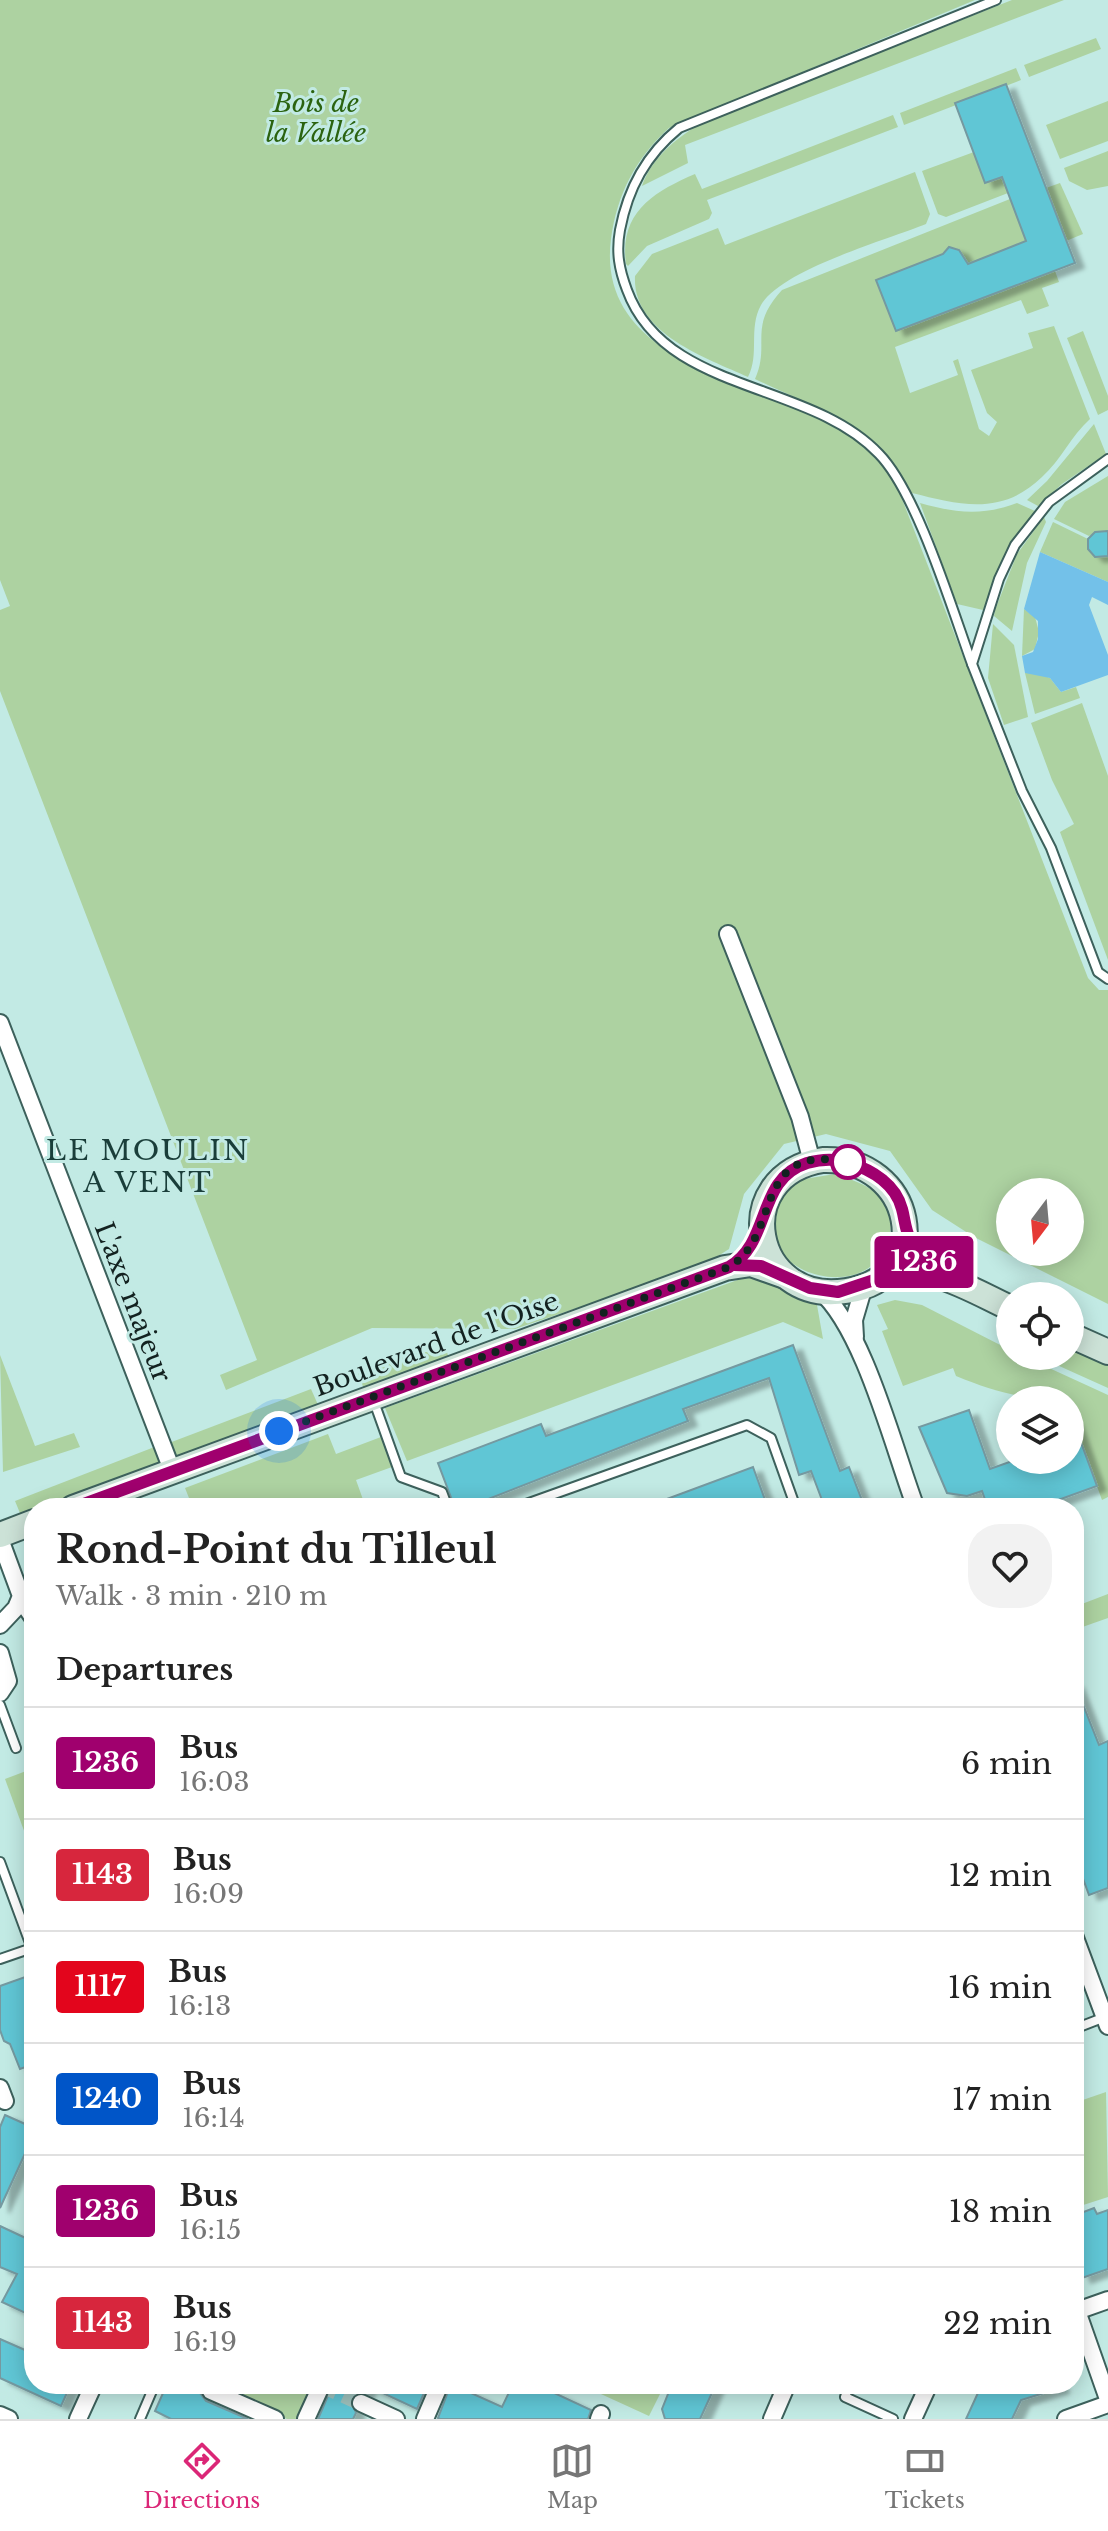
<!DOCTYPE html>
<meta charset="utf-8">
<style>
:root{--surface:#fff;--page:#f2f2f2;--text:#222;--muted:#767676;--line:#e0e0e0;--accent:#db2777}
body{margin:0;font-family:"Libre Baskerville",serif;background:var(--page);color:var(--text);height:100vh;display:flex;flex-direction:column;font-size:30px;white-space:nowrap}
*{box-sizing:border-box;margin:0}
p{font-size:26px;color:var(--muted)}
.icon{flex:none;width:44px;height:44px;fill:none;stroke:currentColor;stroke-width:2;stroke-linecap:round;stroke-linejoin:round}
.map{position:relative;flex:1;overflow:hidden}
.side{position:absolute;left:24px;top:1498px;width:1060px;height:896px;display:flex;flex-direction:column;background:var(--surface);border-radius:32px;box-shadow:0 4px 20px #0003}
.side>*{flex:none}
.badge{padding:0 16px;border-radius:6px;font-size:28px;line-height:52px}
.needle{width:52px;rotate:196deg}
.fabs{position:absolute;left:996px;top:1178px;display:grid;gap:16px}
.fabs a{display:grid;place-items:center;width:88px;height:88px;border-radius:50%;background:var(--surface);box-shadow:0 4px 20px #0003;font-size:40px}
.you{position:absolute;width:40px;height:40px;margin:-20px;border:6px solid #fff;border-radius:50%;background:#1a73e8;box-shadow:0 0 0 12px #1a73e833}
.map>.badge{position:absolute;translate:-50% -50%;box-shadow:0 0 0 4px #fff}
h2{padding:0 32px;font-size:30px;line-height:72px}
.round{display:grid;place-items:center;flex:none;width:84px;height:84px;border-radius:32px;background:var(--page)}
.headline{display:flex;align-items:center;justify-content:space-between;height:136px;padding:0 32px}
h1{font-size:38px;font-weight:800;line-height:60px}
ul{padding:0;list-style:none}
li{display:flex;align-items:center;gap:24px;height:112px;padding:0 32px;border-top:2px solid var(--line)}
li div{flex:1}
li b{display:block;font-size:30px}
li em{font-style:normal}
li .badge{min-width:88px;font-weight:700;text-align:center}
.tab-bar{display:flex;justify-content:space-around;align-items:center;height:112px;border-top:2px solid var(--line);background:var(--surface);font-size:22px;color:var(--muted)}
.tab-bar a{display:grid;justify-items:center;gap:4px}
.tab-bar .active{color:var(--accent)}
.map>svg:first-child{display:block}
.green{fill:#add2a1;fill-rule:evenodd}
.water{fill:#73c1e9}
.building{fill:#61c6d5;stroke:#7499a0;stroke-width:2;filter:url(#shadow)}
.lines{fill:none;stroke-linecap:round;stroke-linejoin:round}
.street-tunnel{stroke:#9fc2bd;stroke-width:16;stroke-dasharray:16 8;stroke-linecap:butt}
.lane-casing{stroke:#3d615c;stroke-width:12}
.street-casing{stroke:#3d615c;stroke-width:20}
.secondary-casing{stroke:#3d615c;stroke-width:28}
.lane{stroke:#fff;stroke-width:8}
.street{stroke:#fff;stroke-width:16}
.secondary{stroke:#cce2d7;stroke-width:24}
.line-casing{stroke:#fff;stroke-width:18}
.line{stroke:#a0006e;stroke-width:12}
.walk{stroke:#132220;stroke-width:8;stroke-dasharray:0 14.4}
.stop-dot{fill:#fff;stroke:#a0006e;stroke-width:4}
.labels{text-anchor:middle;stroke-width:6;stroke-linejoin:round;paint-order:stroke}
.park-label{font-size:26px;font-style:italic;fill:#2b6310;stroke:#c2eae4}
.street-label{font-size:26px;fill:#132220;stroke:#c2eae4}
.neighbourhood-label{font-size:28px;letter-spacing:2px;fill:#1a3e3a;stroke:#c2eae4}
</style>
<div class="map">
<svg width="1108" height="2419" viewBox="0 0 1108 2419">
<defs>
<filter id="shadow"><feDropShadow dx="9" dy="5" stdDeviation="2" flood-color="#0004"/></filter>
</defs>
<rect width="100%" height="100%" fill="#c2eae4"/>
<g class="green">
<path d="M0,0h975l-306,128c-33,30 -52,66 -58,111 -16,125 146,143 226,188 26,15 43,34 60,59l191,492 11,12h9v314l-134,-67 -42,-27 -42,-59 -64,-17 -42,10 -40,50 -15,55 -25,16 -189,64 -143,-1 -146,62 -6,-15 37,-15 -257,-669v-81l10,-4 -10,-26zM1010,1192h60v60h-60z"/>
<path d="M1012,0h52l-379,145 3,18 -46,23c9,-27 33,-47 58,-62z"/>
<path d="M1096,38l5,11 -72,28 -5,-12z"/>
<path d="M1016,68l5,12 -117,45 -4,-12z"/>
<path d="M1108,101v40l-48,18 -14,-34z"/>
<path d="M893,115l5,12 -191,73 5,13 -3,6 -62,27 -19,20 -2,-2c-7,-51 27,-72 69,-90l7,15z"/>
<path d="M1108,151v35l-21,4 -18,-9 -5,-13z"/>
<path d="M974,152l11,31 17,-6 6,16 -62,24 -8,-3 -16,-43z"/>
<path d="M915,172l15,42 -4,10c-40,16 -145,46 -165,81 -13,24 -1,49 -13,72 -42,-19 -116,-44 -113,-101l17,-22 66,-26 7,17z"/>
<path d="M1060,183l23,51 -17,7 -20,-53z"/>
<path d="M1010,199l16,42 -64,25 -3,-16 -10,-3 -5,11 -5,-3 -63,26 20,50 159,-60 4,11 -17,6 7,18 -22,8 -6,-14 -126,47 15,46 48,-18 -5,-14 5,-2 21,70 10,7 8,-14 -10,-9 -16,-43 62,-22 -5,-15 26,-7 36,93c-19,17 -29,41 -48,58 -40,39 -82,28 -130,16 -35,-65 -94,-84 -157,-114 16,-36 -8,-51 27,-89z"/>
<path d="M1083,331l25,65v14l-10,5 -31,-77z"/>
<path d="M1094,424l12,30 -44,30 -24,22 -11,-6 20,-19z"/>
<path d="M1108,476v58l-9,-3 -10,5 -35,-17 11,-17z"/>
<path d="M920,503c35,10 63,13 97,0l18,8 -24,31 -28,68 -26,-6z"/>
<path d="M1044,517l2,5 -19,41 -15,68 -18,-15 1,-6 22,-56z"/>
<path d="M1053,522l35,17v10l7,8 13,-2v27l-68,-30z"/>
<path d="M1024,609l11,8 4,15 -4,17 -13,7z"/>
<path d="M993,624l21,21 14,72 -24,8 -16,-47z"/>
<path d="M1035,672l15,6 11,14 15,-5 4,11 -45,16 -10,-41z"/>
<path d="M1082,703l26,73v184l-48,-128 14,-8 -22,-44 -21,-57z"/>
<path d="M835,1174c23,7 56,19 56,48 0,88 -140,61 -115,-13 3,-10 15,-21 22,-29z"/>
<path d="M754,1274l63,31 6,34 -40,-17 -376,139 -22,-53z"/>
<path d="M895,1300l27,5 88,45v6h13l85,39v102l-6,3 -23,-63 -4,1 -5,-13v-25c-45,0 -72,-7 -114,-24l-3,-8 -50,18 -21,-55 6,-2 -11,-24z"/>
<path d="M1070,1347l38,18v23l-71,-32h33z"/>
<path d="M419,1352h28l2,7 -84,33 -7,-19z"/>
<path d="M0,1355l35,91 39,-13 6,14 -77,25z"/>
<path d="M311,1389l8,18 -143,53 -7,-17z"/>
<path d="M328,1434l8,20 45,-17 11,30 -36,13 10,28h-105l-4,-8 -21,8h-43l-8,-20z"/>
<path d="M157,1446l7,20 -114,42h-16v6l-12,4 -7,-17z"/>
<path d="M1108,1594v24l-34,12v-23z"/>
<path d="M34,1768v90l-29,-79z"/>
<path d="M1106,2092l2,105 -34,11v-105z"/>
<path d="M221,2384h96l-17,35h-13l-68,-31z"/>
<path d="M579,2384h86l-16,32z"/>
</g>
<path class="water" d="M1040,552l68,30v23l-16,-8 -3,8 19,50v20l-47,17 -11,-14 -25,-5 -3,-17 11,-4 5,-13v-18l-14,-12z"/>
<g class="building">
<path d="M1006,84l69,179 -179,68 -20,-51 67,-26 6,-7 10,3 9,14 58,-23 -24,-64 -17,6 -30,-80z"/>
<path d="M1108,531v25l-13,1 -7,-8v-10l7,-7z"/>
<path d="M793,1345l47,126 9,-4 14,36 -38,5 -14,-37 -12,4 -30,-97 -86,31 5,12 -205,80 3,7h-31l-17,-45 103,-39 5,12z"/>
<path d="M969,1410l21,59 25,-9h55l2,-42 25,68 -61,22h-48l-6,-17 -15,5 -20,-3 -28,-66z"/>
<path d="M753,1467l15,41h-120v-2z"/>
<path d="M1074,1682l25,63 9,-4v147l-19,7 -15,-41z"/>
<path d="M28,1976l6,17v71l-14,5 -10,-25 -6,-3 -4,-11v-44z"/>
<path d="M5,2115l29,13v6l-34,74v-81z"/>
<path d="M1094,2208l3,6 11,-4v59l-26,9 -8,-22v-33l6,-3 -2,-6z"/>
<path d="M0,2226l34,16v75l-32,-15 15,-28 -17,-7z"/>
<path d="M0,2339l34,15v30h37l-10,22 -61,-28z"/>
<path d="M167,2384h35l-2,9 6,8 42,18h-77l-16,-8z"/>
<path d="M333,2384h95l-11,25 -49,-23 -3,7 -10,1 -4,5 5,14 -3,6h-35z"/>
<path d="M451,2384l51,23 11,-23h22l56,26 -3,9h-148l-2,-1z"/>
<path d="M672,2384h44l-16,35h-35l-3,-10z"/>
<path d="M982,2384h77l1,4 -39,12 -9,19h-46z"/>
</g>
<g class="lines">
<path class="street-tunnel" d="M322,2385l39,18"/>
<defs>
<g id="lane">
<path d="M1108,459l-59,43 -34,43 -16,34 -27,85 50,127 29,57 47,124 10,7"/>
<path d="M972,664c-20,-55 -55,-171 -93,-210 -70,-74 -214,-60 -252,-164 -8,-21 -11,-38 -7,-60 8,-42 26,-75 59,-102l317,-128"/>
<path d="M373,1399l28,78 41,15 6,16"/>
<path d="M515,1508l232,-83 24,13 25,70"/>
<path d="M897,1508l17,-6"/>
<path d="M19,1604l15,22"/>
<path d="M0,1705l16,43"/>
<path d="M0,1862l34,92"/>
<path d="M0,1959l32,-11"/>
<path d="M1074,2029l31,-12"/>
<path d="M850,2384l-5,13 48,22"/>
<path d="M140,2419l15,-35"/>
</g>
<g id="street">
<path d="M728,934l72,183 12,45"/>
<path d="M0,1023l172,447"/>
<path d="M819,1290c45,38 75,160 97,218"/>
<path d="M855,1337l-1,-17 10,-34"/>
<path d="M0,1539l21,57 -5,12 -16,17"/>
<path d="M0,1653l8,28 -8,12"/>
<path d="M1074,1935l34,91"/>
<path d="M0,2088l5,13"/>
<path d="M1077,2311l31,88"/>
<path d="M1074,2312l34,-12"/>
<path d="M214,2384l-3,7 64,28"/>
<path d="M361,2403l35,16"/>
<path d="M0,2415l9,4"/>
<path d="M78,2419l16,-35"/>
<path d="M306,2419l16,-35"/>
<path d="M425,2419l15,-35"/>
<path d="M599,2419l2,-5"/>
<path d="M772,2419l15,-35"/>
<path d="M913,2419l16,-35"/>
<path d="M1066,2419l42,-15"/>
</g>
<g id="secondary">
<path d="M823,1160c91,-3 116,117 23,131 -94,15 -119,-116 -23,-131z"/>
<path d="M883,1276c41,-17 90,15 127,32"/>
<path d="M1070,1335l38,17"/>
<path d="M73,1508l652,-240 26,-4 34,12"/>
<path d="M0,1535l34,-13"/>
</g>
</defs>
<use href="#lane" class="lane-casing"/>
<use href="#street" class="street-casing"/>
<use href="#secondary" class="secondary-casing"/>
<use href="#lane" class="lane"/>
<use href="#street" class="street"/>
<use href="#secondary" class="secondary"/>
</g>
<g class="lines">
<defs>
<path id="line" d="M73,1508l656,-241c43,-25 27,-88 78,-104 14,-4 28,-5 42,0 24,7 47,22 53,46 3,11 3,20 8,30 7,18 21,30 36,41l-42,-10 -66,22 -28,-4 -49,-22 -27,-1"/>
</defs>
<use href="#line" class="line-casing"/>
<use href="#line" class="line"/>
<path class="walk" d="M279,1431l450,-164c54,-31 21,-125 119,-105"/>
</g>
<circle class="stop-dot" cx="848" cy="1162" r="16"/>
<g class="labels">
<g class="park-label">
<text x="316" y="112">Bois de<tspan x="316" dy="30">la Vallée</tspan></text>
</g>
<g class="street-label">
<text transform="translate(133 1302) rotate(69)" y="9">L'axe majeur</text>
<text transform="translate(436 1344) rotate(-20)" y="9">Boulevard de l'Oise</text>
</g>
<g class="neighbourhood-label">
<text x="148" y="1160">LE MOULIN<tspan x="148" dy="32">A VENT</tspan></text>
</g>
</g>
</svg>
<div class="fabs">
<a><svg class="needle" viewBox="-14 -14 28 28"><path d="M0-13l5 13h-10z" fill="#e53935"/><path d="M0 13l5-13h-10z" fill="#767676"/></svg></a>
<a><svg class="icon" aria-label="locate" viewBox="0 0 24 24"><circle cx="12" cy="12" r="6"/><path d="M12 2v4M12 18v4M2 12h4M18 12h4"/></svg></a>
<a><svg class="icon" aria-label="layers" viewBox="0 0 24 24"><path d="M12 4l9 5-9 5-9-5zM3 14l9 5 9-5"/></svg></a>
</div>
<div class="you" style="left:279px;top:1431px"></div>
<b class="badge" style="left:924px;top:1262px;background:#a0006e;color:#fff">1236</b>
<section class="side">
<div class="headline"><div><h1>Rond-Point du Tilleul</h1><p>Walk · 3 min · 210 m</p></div><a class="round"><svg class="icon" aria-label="heart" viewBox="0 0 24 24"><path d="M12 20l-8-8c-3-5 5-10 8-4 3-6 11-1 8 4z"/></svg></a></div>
<h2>Departures</h2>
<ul>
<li><span class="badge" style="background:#a0006e;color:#fff">1236</span><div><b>Bus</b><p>16:03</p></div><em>6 min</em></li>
<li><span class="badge" style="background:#d7263d;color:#fff">1143</span><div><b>Bus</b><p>16:09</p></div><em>12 min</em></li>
<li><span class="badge" style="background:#e3051c;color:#fff">1117</span><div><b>Bus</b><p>16:13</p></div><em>16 min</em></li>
<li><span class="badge" style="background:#0055c8;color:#fff">1240</span><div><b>Bus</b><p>16:14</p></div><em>17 min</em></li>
<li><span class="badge" style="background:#a0006e;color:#fff">1236</span><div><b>Bus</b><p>16:15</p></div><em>18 min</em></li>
<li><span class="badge" style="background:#d7263d;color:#fff">1143</span><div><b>Bus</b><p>16:19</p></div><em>22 min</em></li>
</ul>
</section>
</div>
<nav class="tab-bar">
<a class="active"><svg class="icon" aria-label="directions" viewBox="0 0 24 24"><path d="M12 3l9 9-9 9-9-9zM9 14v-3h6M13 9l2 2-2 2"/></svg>Directions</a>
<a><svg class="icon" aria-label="map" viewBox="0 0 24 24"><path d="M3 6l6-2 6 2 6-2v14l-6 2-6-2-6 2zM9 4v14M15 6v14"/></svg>Map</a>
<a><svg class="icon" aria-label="tickets" viewBox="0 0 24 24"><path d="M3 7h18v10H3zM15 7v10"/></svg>Tickets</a>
</nav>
